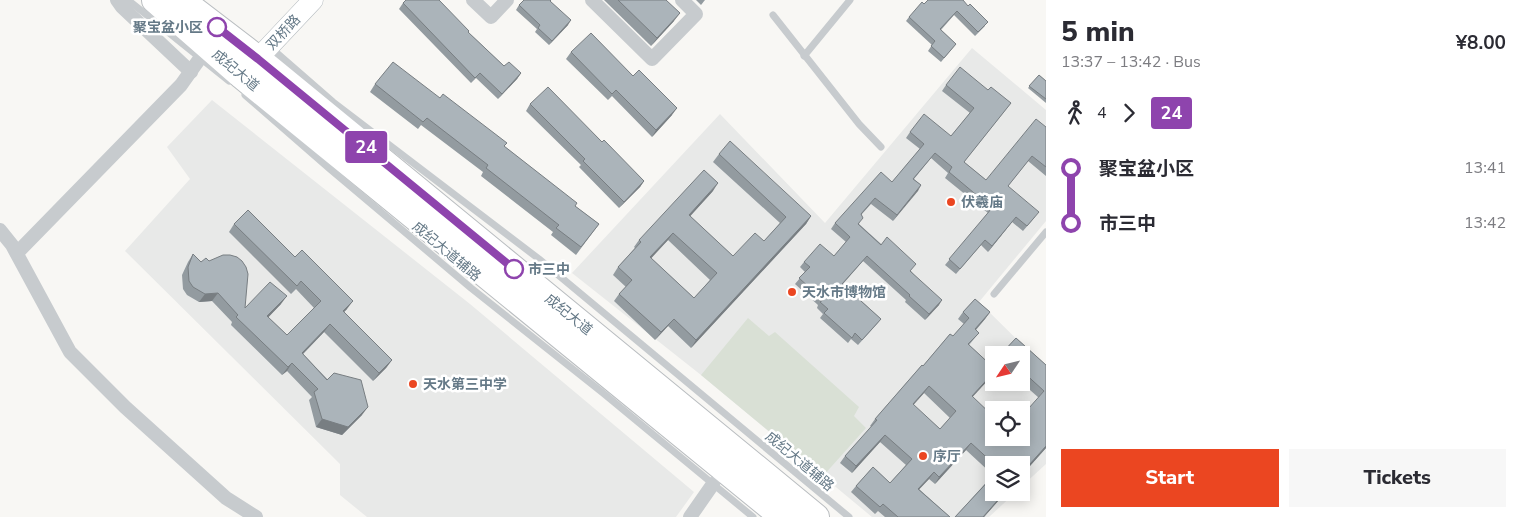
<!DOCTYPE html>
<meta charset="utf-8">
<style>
:root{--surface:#fff;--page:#f7f7f7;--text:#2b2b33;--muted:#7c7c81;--accent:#eb4621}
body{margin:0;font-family:"Nunito Sans","Noto Sans SC",sans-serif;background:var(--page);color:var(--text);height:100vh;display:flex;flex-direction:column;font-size:19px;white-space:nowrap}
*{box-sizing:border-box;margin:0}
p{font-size:16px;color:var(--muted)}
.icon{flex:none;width:28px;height:28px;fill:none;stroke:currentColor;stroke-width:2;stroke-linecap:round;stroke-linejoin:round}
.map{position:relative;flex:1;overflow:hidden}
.panel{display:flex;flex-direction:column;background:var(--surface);width:475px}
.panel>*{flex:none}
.badge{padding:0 10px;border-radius:4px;font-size:18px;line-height:32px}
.needle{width:32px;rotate:235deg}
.fabs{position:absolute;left:985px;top:346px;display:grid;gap:10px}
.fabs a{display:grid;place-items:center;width:45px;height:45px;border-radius:0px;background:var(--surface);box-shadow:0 2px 12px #0003;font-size:25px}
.map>.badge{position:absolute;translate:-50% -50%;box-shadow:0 0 0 2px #fff}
.legs{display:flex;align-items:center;gap:8px;height:55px;padding:0 15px;font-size:16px}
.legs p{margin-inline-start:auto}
.headline{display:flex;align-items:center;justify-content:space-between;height:85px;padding:0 15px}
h1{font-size:28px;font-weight:800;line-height:38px}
.action{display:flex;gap:10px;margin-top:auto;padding:10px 15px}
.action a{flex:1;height:58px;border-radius:0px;background:var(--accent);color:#fff;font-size:20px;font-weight:800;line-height:58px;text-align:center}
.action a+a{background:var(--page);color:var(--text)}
ul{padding:0 15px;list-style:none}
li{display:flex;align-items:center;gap:18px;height:55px;font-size:19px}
li i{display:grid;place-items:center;width:8px;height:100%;margin:0 6px;background:currentColor}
li i::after{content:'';width:12px;height:12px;margin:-6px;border:4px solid;border-radius:50%;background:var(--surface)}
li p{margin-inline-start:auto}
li:first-child i{background:linear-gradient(#0000 50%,currentColor 0)}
li:last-child i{background:linear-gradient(currentColor 50%,#0000 0)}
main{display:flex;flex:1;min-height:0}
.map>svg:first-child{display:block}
.built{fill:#e8e9e8;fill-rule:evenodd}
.green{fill:#d9e0d5}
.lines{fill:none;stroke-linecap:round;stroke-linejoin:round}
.secondary-casing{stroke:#b7bdc1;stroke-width:21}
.highway-casing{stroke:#b9bdc0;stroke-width:28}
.lane{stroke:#c7cbce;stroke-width:7}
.street{stroke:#c7cbce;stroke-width:14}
.secondary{stroke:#fff;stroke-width:20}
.highway{stroke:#fff;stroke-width:26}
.wall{fill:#939ba0;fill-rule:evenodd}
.shaded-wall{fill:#787e82}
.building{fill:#abb4ba;stroke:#787e82;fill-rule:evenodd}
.line-1-casing{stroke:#fff;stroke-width:11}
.line-1{stroke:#8e44ad;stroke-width:8}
.stop-1-dot{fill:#fff;stroke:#8e44ad;stroke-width:2.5}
.poi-dot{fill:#eb4621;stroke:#fff;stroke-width:2}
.labels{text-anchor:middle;stroke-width:5;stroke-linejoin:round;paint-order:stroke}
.stop-label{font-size:14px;font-weight:bold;fill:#657987;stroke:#fff;text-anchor:end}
.street-label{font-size:14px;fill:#657987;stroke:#fff}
.poi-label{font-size:14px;font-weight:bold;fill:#657987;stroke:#fff;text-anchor:start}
</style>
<main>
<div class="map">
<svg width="1046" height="517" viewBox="0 0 1046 517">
<rect width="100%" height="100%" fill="#f8f7f4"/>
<g class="built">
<path d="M972,48l74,62v111l-67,81 67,66v96l-25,23v-22h-27v27l21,1 -26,24h-117l-171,-142 -129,-102 148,-159 105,109zM994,355h27v27h-27zM994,410h27v28h-27z"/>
<path d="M212,100l258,204 224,188 -18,25h-309l-27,-22v-31l-215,-213 65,-72 -23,-32z"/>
</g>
<path class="green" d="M748,318l21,18 6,-4 84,75 -5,9 12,12 -43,48 -122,-101z"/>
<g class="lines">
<defs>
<path id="secondary" d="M248,69l65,-69"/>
<g id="highway">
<path d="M155,0l87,76 541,441"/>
<path d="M181,0l77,59 558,458"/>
</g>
</defs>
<use href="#secondary" class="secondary-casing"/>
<use href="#highway" class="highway-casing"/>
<g class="lane">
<path d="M128,0l101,81"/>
<path d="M773,15l86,109 22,23"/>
<path d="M271,48l62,54 206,157 310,258"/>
<path d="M804,56l46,-56"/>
<path d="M245,95l85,74 141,119 132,105 150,124"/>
<path d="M994,294l52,-62"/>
</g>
<g class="street">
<path d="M117,0l5,7 69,65"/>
<path d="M473,0l18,17 16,-17"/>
<path d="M592,0l60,59 44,-45 -14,-14"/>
<path d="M0,230l12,15 58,107 55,55 101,91 30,19"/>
<path d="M17,253l164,-168 27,-38"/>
<path d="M690,517l23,-33"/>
</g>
<use href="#secondary" class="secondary"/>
<use href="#highway" class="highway"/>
</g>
<g class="wall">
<path d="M551,0l-1,1 18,24 -19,20 -14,-13 2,-3 -21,-19 3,-5z"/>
<path d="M604,0h62l8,21 -23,25z"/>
<path d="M696,0h9l-4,5z"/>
<path d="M403,3l65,29 36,34 17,7 -4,6 -19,20 -22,-21 -5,5 -72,-74z"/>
<path d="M924,4l44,2 17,20 -10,10 -21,-21 -13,15 15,14 -15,18 -13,-11 4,-6 -26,-24 3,-4z"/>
<path d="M571,52l101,63 -20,22 -40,-41 -4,4 -42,-41z"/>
<path d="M1039,75l7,6v22l-18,-15z"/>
<path d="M375,84l65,14 64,48 71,60 24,18 -23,31 -25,-20 2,-3 -72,-56 2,-4 -62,-47 -3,4 -48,-37z"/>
<path d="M946,85l42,5 23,13 -47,59 22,18 60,-53v49l-18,-15 -20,25 27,31 -12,14 -11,-9 -24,30 -7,-7 -25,29 -11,-9 43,-52 -43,-35 3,-5 -17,-15 -17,21 7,6 -28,36 -22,-17 -9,10 -3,10 52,47 28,34 -14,15 -20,-18 1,-2 -43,-39 -20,23 38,35 -4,5 -19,21 -7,-6 -3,4 -28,-25 3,-4 -6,-6 1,-3 -23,-21 10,-12 -5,-5 4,-5 30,-6 12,-14 -15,-13 4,-6 57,-41 28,-33 -14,-11 4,-6 41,4 19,-23 -28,-22z"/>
<path d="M530,104l72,38 42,39 -4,6 -21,21 -40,-41 2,-2 -55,-54z"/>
<path d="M719,154l92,62 -5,8 -115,124 -23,-22 -13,14 -41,-39 5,-7 7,-7 -13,-12 5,-8 17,-19 -1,-1 5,-7 74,-49 -23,25 43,40 31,-15 16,-18 -67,-61zM668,240l42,40 -16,18 -43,-40z"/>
<path d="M234,224l113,85 -3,3 48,48 -6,8 -13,13 -49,-49 -21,22 59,61 -20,20 -26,-8 -7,-27 3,-3 -25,-26 -5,4 -51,-50 1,-3 -20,-21 -13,1 -12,-7 -4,-6 -1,-14 6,-13 5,-8 52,54 36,-4 -13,13 19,18 27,-27 -18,-19 -5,5 -62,-62z"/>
<path d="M975,299l15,13 -5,7 -9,11 3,3 -10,12 25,23v5l-22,24 22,20v21h27v-21l18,-19 -18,-16v-27h-20l15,-17 30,27v83l-25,28v-11h-27v27h12l-22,25h-29l38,-42 -27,-25 -31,34 -6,-5 -10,10 31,28h-65l-7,-6 -3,3 -24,-22 5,-6 17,-19 17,16 16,-18 -26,-23 -28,31 -12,-10 5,-7 27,-29 -2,-1 5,-7 47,-54 1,1 27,-32 3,2 11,-12 -6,-5 5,-7zM924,393l26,25 -10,11 -27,-24z"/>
</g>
<g class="shaded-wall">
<path d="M680,13l-6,8 -23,25 6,-8z"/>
<path d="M571,20l-3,5 -19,20 3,-4z"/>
<path d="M521,73l-4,6 -19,20 4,-5z"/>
<path d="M677,108l-5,7 -20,22 4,-7z"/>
<path d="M644,181l-4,6 -21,21 5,-6z"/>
<path d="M718,183l-5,8 -29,32 5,-8z"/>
<path d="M921,185l-3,6 -25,30 4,-6z"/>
<path d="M811,216l-5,8 -115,124 5,-8z"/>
<path d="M1016,217l-28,35 4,-6z"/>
<path d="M673,233l-5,7 -23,25 5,-8z"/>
<path d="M218,293l-6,8 -13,1 6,-8z"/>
<path d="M287,296l-6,8 -19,20 5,-8z"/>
<path d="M942,300l-3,5 -14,15 4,-6z"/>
<path d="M353,301l-6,8 -10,10 6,-8z"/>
<path d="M990,312l-5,7 -15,17 5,-7z"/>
<path d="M674,319l-6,7 -13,14 6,-8z"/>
<path d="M330,324l-6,8 -28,29 6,-8z"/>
<path d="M392,360l-6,8 -13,13 6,-8z"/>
<path d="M292,363l-5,8 -5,4 6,-8z"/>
<path d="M994,372l-3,5 -24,26 5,-7z"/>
<path d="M929,386l-5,7 -16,18 5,-7z"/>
<path d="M368,407l-6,8 -20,20 -26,-8 6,-8z"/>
<path d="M885,435l-5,7 -28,31 4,-7z"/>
<path d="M971,443l-5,7 -31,34 4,-7z"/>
<path d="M1046,446v2l-25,28v-2z"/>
<path d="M934,472l-5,7 -16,17 5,-7z"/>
<path d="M1005,492h1l-22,25h-1z"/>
</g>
<g class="building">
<path d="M406,0h33l30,31 -1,1 36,34 5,-4 12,11 -19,21 -22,-21 -5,5 -72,-75z"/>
<path d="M524,0h27l-1,1 21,19 -19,21 -14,-13 2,-3 -21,-20z"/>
<path d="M618,0h48l14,13 -23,25z"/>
<path d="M928,0h35l5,6 2,-2 18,18 -10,10 -21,-21 -17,18 16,15 -12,14 -13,-12 4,-5 -26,-24 13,-15 2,2z"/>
<path d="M591,33l42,43 6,-6 38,38 -21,22 -40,-40 -4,4 -41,-42z"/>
<path d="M393,62l47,36 3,-4 64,49 -3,3 73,57 -2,3 24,18 -18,23 -25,-19 3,-3 -73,-57 2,-3 -61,-47 -4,4 -48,-38z"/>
<path d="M960,67l28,23 3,-3 20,16 -47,59 22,18 50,-61 10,8v40l-14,-11 -24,30 31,26 -12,14 -11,-9 -24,29 -7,-6 -25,29 -11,-10 43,-51 -43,-36 3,-5 -17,-14 -22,26 8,6 -24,30 -22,-17 -14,16 2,4 -5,6 23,21 6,-8 29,27 -6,7 32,29 -13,14 -20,-18 1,-1 -43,-39 -25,28 39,35 -19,21 -7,-7 -3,5 -28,-25 4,-4 -8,-7 3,-2 -24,-22 11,-11 -6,-5 16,-18 14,12 16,-19 -15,-14 46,-51 11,10 32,-38 -14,-12 14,-18 27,22 23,-28 -28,-23z"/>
<path d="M1039,75l7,6v18l-17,-13z"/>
<path d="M548,87l54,55 2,-2 40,41 -20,21 -41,-41 2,-2 -55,-55z"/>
<path d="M730,141l81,75 -115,124 -22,-21 -13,13 -42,-38 13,-14 -14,-13 23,-25 -2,-2 65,-70 14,13 -29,32 44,41 22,-23 9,8 22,-24 -67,-63zM673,233l44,40 -23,25 -44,-41z"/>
<path d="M248,210l47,47 7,-7 51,51 -10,10 49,49 -13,13 -49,-49 -28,29 25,27 7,-7 27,7 7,27 -20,20 -26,-8 -8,-27 4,-3 -26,-26 -4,4 -52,-50 2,-2 -20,-22 -13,1 -12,-7 -4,-6 -1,-14 5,-13 8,8 5,-4 3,3 14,-6h7l7,2 5,4 4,6 2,7 -3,34 25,-26 17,14 -20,20 20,19 34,-34 -20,-20 -4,5 -63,-62z"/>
<path d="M975,299l15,13 -15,17 4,4 -11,11 26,24v4l-22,24 22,21v21h27v-21l23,-26 -23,-21v-15h-16l-3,-2 14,-15 30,27v81l-25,28v-9h-26l-24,-22 -32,34 -5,-5 -16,17 32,28h-52l-15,-13 -3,3 -24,-21 17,-19 17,16 22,-24 -27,-24 -29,31 -11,-10 32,-36 -2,-1 47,-54 1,1 27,-32 3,2 16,-18 -6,-6zM929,386l27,25 -16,18 -27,-25z"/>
<path d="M994,475v17h11l-22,25h-28z"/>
</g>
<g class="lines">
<defs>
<path id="line-1" d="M217,27l41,32 256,210"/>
</defs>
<use href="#line-1" class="line-1-casing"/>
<use href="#line-1" class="line-1"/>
</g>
<g class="stop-1-dot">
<circle cx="217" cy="27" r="9"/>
<circle cx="514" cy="269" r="9"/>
</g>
<g class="poi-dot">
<circle cx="951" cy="202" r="5"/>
<circle cx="792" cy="292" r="5"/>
<circle cx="413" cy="384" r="5"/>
<circle cx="923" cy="456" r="5"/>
</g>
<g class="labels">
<g class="stop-label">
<text x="203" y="32">聚宝盆小区</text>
<text x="528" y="274" text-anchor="start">市三中</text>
</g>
<g class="street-label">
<text transform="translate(283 32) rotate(-47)" y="5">双桥路</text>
<text transform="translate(236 70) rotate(40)" y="5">成纪大道</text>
<text transform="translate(447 251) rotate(40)" y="5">成纪大道辅路</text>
<text transform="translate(569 314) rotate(39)" y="5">成纪大道</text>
<text transform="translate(800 461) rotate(40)" y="5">成纪大道辅路</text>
</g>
<g class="poi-label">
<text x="961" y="207">伏羲庙</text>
<text x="802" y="297">天水市博物馆</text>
<text x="423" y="389">天水第三中学</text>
<text x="933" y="461">序厅</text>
</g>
</g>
</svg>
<div class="fabs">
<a><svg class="needle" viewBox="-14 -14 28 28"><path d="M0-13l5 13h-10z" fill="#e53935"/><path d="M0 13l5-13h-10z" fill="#7c7c81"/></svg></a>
<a><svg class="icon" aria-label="locate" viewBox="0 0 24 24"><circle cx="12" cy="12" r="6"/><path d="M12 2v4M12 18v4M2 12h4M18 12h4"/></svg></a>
<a><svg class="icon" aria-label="layers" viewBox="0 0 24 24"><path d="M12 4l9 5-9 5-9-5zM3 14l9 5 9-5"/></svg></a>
</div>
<b class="badge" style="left:366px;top:147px;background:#8e44ad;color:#fff">24</b>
</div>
<section class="panel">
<div class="headline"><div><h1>5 min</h1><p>13:37 – 13:42 · Bus</p></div><b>¥8.00</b></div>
<div class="legs"><svg class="icon" aria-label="walk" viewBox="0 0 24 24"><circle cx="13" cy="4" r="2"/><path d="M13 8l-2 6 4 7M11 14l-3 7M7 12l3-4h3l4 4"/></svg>4<svg class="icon" aria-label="forward" viewBox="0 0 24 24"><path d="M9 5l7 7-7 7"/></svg><b class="badge" style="background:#8e44ad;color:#fff">24</b></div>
<ul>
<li><i style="color:#8e44ad"></i><b>聚宝盆小区</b><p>13:41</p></li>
<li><i style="color:#8e44ad"></i><b>市三中</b><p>13:42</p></li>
</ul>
<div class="action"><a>Start</a><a>Tickets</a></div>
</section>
</main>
